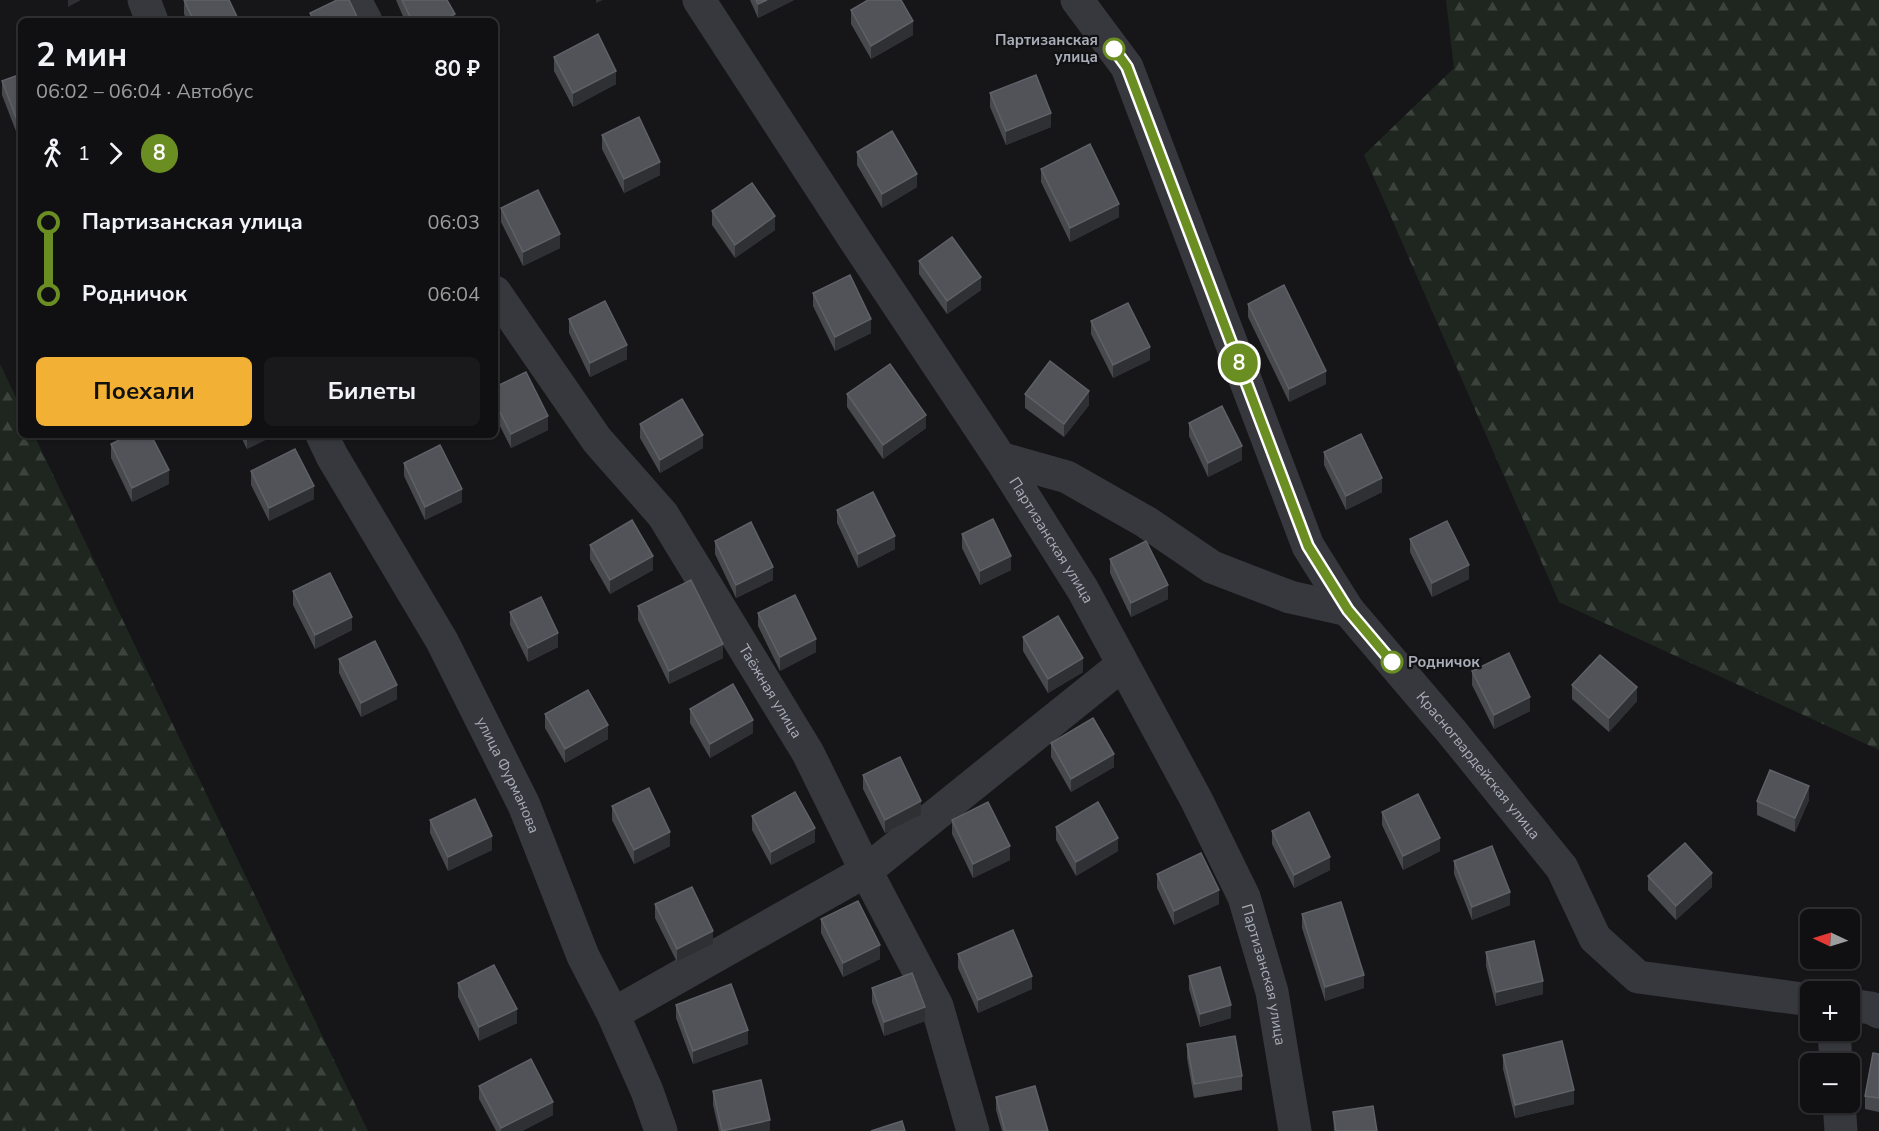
<!DOCTYPE html>
<html lang="ru">
<meta charset="utf-8">
<style>
:root{--surface:#101012;--page:#19191b;--text:#f1f3f6;--muted:#9c9d9f;--line:#303032;--accent:#f2b134}
body{margin:0;font-family:"Nunito Sans",sans-serif;background:var(--page);color:var(--text);height:100vh;display:flex;flex-direction:column;font-size:22px;white-space:nowrap}
*{box-sizing:border-box;margin:0}
p{font-size:20px;color:var(--muted)}
.icon{flex:none;width:33px;height:33px;fill:none;stroke:currentColor;stroke-width:2;stroke-linecap:round;stroke-linejoin:round}
.map{position:relative;flex:1;overflow:hidden}
.panel{position:absolute;left:18px;top:18px;width:480px;height:420px;display:flex;flex-direction:column;background:var(--surface);border-radius:9px;box-shadow:0 2px 4px #0004,0 0 0 2px var(--line)}
.panel>*{flex:none}
.badge{padding:0 12px;border-radius:20px;font-size:21px;line-height:39px}
.needle{width:39px;rotate:274deg}
.fabs{position:absolute;left:1800px;top:909px;display:grid;gap:12px}
.fabs a{display:grid;place-items:center;width:60px;height:60px;border-radius:9px;background:var(--surface);box-shadow:0 2px 4px #0004,0 0 0 2px var(--line);font-size:30px}
.map>.badge{position:absolute;translate:-50% -50%;box-shadow:0 0 0 3px #fff}
.legs{display:flex;align-items:center;gap:9px;height:66px;padding:0 18px;font-size:20px}
.legs p{margin-inline-start:auto}
.head{display:flex;align-items:center;justify-content:space-between;height:102px;padding:0 18px}
h1{font-size:33px;font-weight:700;line-height:45px}
.primary-button{display:flex;gap:12px;margin-top:auto;padding:12px 18px}
.primary-button a{flex:1;height:69px;border-radius:9px;background:var(--accent);color:#111;font-size:24px;font-weight:700;line-height:69px;text-align:center}
.primary-button a+a{background:var(--page);color:var(--text)}
ul{padding:0 18px;list-style:none}
li{display:flex;align-items:center;gap:21px;height:72px;font-size:22px}
li i{display:grid;place-items:center;width:9px;height:100%;margin:0 8px;background:currentColor}
li i::after{content:'';width:15px;height:15px;margin:-8px;border:4px solid;border-radius:50%;background:var(--surface)}
li p{margin-inline-start:auto}
li:first-child i{background:linear-gradient(#0000 50%,currentColor 0)}
li:last-child i{background:linear-gradient(currentColor 50%,#0000 0)}
.map>svg:first-child{display:block}
.forest{fill:url(#forest-firs)}
.lines{fill:none;stroke-linecap:round;stroke-linejoin:round}
.minor{stroke:#37383d;stroke-width:33}
.wall{fill:#47494d}
.shaded-wall{fill:#2f3033}
.building{fill:#525359;stroke:#5f6168;stroke-width:1.5}
.line-1-casing{stroke:#fff;stroke-width:14}
.line-1{stroke:#6b8e23;stroke-width:9}
.stop-1-dot{fill:#fff;stroke:#6b8e23;stroke-width:3}
.labels{text-anchor:middle;stroke-width:4.5;stroke-linejoin:round;paint-order:stroke}
.stop-label{font-size:15px;font-weight:bold;fill:#a8adb8;stroke:#111113;text-anchor:end}
.street-label{font-size:15px;fill:#a8adb8;stroke:#111113}
</style>
<div class="map">
<svg width="1879" height="1131" viewBox="0 0 1879 1131">
<defs>
<pattern id="forest-firs" width="22" height="20" patternUnits="userSpaceOnUse" patternTransform="scale(1.5)"><rect width="22" height="20" fill="#1e261f"/><path d="M5 1l3.5 6h-7zM16 11l3.5 6h-7z" fill="#3c433d"/></pattern>
</defs>
<rect width="100%" height="100%" fill="#161618"/>
<g class="forest">
<path d="M1446,0h433v750l-320,-148 -195,-447 90,-87z"/>
<path d="M0,364l21,44v27h13l334,696h-368z"/>
</g>
<g class="lines">
<g class="minor">
<path d="M144,0l8,21"/>
<path d="M355,0l11,21"/>
<path id="s1" d="M699,0l156,240 145,218 83,132 114,211 47,96 28,95 23,139"/>
<path id="s2" d="M1077,0l50,67 181,479 40,64 103,121 111,137 33,70 43,39 172,23"/>
<path id="s3" d="M495,292l102,148 66,75 145,238 58,118 71,135 36,125"/>
<path id="s4" d="M322,435l10,21 110,185 82,164 59,151 30,58 34,77 14,40"/>
<path d="M1000,458l67,19 79,45 66,45 78,30 58,13"/>
<path d="M1850,1005l21,3 8,4"/>
<path d="M613,1014l253,-143 256,-206"/>
<path d="M1834,1030l2,34"/>
<path d="M1839,1102l2,29"/>
</g>
</g>
<g class="wall">
<path d="M184,0l55,21h-52l-3,-7z"/>
<path d="M396,0h51l8,21h-50z"/>
<path d="M750,0h44l-36,18z"/>
<path d="M851,10l62,25 -42,24 -20,-35z"/>
<path d="M554,57l62,27 -43,23 -19,-36z"/>
<path d="M21,74l-2,65 -17,-44v-14z"/>
<path d="M990,93l61,34 -45,18 -16,-38z"/>
<path d="M602,135l58,40 -36,18 -22,-44z"/>
<path d="M857,152l60,35 -35,21 -25,-43z"/>
<path d="M1041,169l78,48 -49,25 -29,-60z"/>
<path d="M501,208l59,40 -37,18 -22,-44z"/>
<path d="M712,211l63,19 -40,28 -23,-33z"/>
<path d="M919,261l62,29 -34,24 -28,-40z"/>
<path d="M813,293l58,40 -36,18 -22,-45z"/>
<path d="M1248,304l78,80 -37,18 -41,-85z"/>
<path d="M569,319l58,40 -37,18 -21,-44z"/>
<path d="M1091,321l59,39 -37,18 -22,-44z"/>
<path d="M495,387l53,43 -37,18 -16,-32z"/>
<path d="M847,394l79,34 -43,31 -36,-52z"/>
<path d="M1025,394l64,11 -25,32 -39,-29z"/>
<path d="M1189,423l53,37 -34,17 -19,-41z"/>
<path d="M640,424l63,24 -43,25 -20,-35z"/>
<path d="M240,435h35l-28,14z"/>
<path d="M111,444l58,40 -37,18 -21,-44z"/>
<path d="M1324,452l58,40 -36,18 -22,-45z"/>
<path d="M404,463l58,39 -37,18 -21,-44z"/>
<path d="M251,471l63,28 -45,22 -18,-36z"/>
<path d="M837,510l58,39 -37,19 -21,-45z"/>
<path d="M962,534l49,36 -31,15 -18,-37z"/>
<path d="M1410,539l59,40 -37,18 -22,-45z"/>
<path d="M715,541l58,39 -37,18 -21,-44z"/>
<path d="M590,545l63,25 -43,24 -20,-35z"/>
<path d="M1110,559l58,40 -37,18 -21,-44z"/>
<path d="M293,591l59,39 -37,19 -22,-44z"/>
<path d="M638,606l85,52 -54,26 -31,-64z"/>
<path d="M510,612l48,35 -30,15 -18,-37z"/>
<path d="M758,613l58,39 -36,19 -22,-45z"/>
<path d="M1023,637l60,35 -35,21 -25,-42z"/>
<path d="M339,659l58,40 -36,18 -22,-44z"/>
<path d="M1472,671l58,40 -36,18 -22,-44z"/>
<path d="M1572,685l65,16 -28,31 -37,-33z"/>
<path d="M690,709l63,24 -43,25 -20,-35z"/>
<path d="M545,714l63,25 -43,24 -20,-35z"/>
<path d="M1051,743l63,24 -43,25 -20,-35z"/>
<path d="M863,775l58,40 -36,18 -22,-44z"/>
<path d="M1809,800l-14,32 -38,-17v-14z"/>
<path d="M612,806l58,40 -36,18 -22,-44z"/>
<path d="M1382,812l58,39 -37,19 -21,-45z"/>
<path d="M752,816l63,26 -44,23 -19,-35z"/>
<path d="M430,820l62,30 -44,21 -18,-38z"/>
<path d="M952,820l58,40 -37,18 -21,-44z"/>
<path d="M1056,827l62,24 -42,25 -20,-36z"/>
<path d="M1272,831l58,39 -36,18 -22,-44z"/>
<path d="M1454,861l56,44 -38,15 -18,-46z"/>
<path d="M1157,874l62,30 -45,21 -17,-37z"/>
<path d="M1648,876l64,11 -36,33 -28,-30z"/>
<path d="M655,904l58,40 -36,18 -22,-44z"/>
<path d="M1302,914l62,74 -39,13 -23,-73z"/>
<path d="M821,919l59,40 -37,18 -22,-44z"/>
<path d="M1486,952l57,42 -47,12 -10,-40z"/>
<path d="M958,954l74,35 -54,24 -20,-45z"/>
<path d="M1189,976l42,42 -31,9 -11,-38z"/>
<path d="M458,983l59,40 -38,18 -21,-44z"/>
<path d="M872,988l53,33 -41,15 -12,-34z"/>
<path d="M676,1005l72,39 -55,20 -17,-46z"/>
<path d="M1187,1044l55,32v14l-48,8 -7,-40z"/>
<path d="M1879,1054v58l-14,-3v-13z"/>
<path d="M1503,1055l71,49 -59,14 -12,-49z"/>
<path d="M479,1086l74,29 -31,16h-26l-17,-32z"/>
<path d="M713,1091l57,40h-51l-6,-26z"/>
<path d="M996,1097l52,34h-46l-6,-21z"/>
<path d="M1333,1112l44,19h-43z"/>
</g>
<g class="shaded-wall">
<path d="M68,0h13l-13,7z"/>
<path d="M596,0h7l-7,3z"/>
<path d="M767,0h27l-36,18v-14z"/>
<path d="M455,14v7h-14z"/>
<path d="M913,21v14l-42,24v-13z"/>
<path d="M616,71v13l-43,23v-14z"/>
<path d="M1051,113v14l-45,18v-14z"/>
<path d="M21,124v14l-2,1v-14z"/>
<path d="M660,162v13l-36,18v-14z"/>
<path d="M917,174v13l-35,21v-14z"/>
<path d="M1119,204v13l-49,25v-14z"/>
<path d="M775,216v14l-40,28v-13z"/>
<path d="M560,234v14l-37,18v-14z"/>
<path d="M981,277v13l-34,24v-13z"/>
<path d="M871,319v14l-36,18v-14z"/>
<path d="M497,321v14l-2,1v-14z"/>
<path d="M627,345v14l-37,18v-14z"/>
<path d="M1150,347v13l-37,18v-13z"/>
<path d="M1326,371v13l-37,18v-13z"/>
<path d="M1089,391v14l-25,32v-13z"/>
<path d="M926,415v13l-43,31v-14z"/>
<path d="M548,416v14l-37,18v-14z"/>
<path d="M247,435h28l-28,14z"/>
<path d="M703,435v13l-43,25v-13z"/>
<path d="M1242,446v14l-34,17v-14z"/>
<path d="M169,470v14l-37,18v-14z"/>
<path d="M1382,478v14l-36,18v-14z"/>
<path d="M314,486v13l-45,22v-13z"/>
<path d="M462,489v13l-37,18v-13z"/>
<path d="M895,536v13l-37,19v-14z"/>
<path d="M653,556v14l-43,24v-14z"/>
<path d="M1011,556v14l-31,15v-14z"/>
<path d="M1469,565v14l-37,18v-14z"/>
<path d="M773,567v13l-37,18v-13z"/>
<path d="M1168,585v14l-37,18v-14z"/>
<path d="M352,617v13l-37,19v-14z"/>
<path d="M558,633v14l-30,15v-14z"/>
<path d="M816,639v13l-36,19v-14z"/>
<path d="M723,644v14l-54,26v-13z"/>
<path d="M1083,658v14l-35,21v-14z"/>
<path d="M397,685v14l-36,18v-14z"/>
<path d="M1637,687v14l-28,31v-14z"/>
<path d="M1530,697v14l-36,18v-14z"/>
<path d="M753,720v13l-43,25v-14z"/>
<path d="M608,725v14l-43,24v-14z"/>
<path d="M1114,754v13l-43,25v-13z"/>
<path d="M1809,786v14l-14,32v-14z"/>
<path d="M921,801v14l-36,18v-13z"/>
<path d="M815,828v14l-44,23v-13z"/>
<path d="M670,832v14l-36,18v-14z"/>
<path d="M492,836v14l-44,21v-14z"/>
<path d="M1118,838v13l-42,25v-14z"/>
<path d="M1440,838v13l-37,19v-14z"/>
<path d="M1010,846v14l-37,18v-14z"/>
<path d="M1330,857v13l-36,18v-13z"/>
<path d="M1712,873v14l-36,33v-14z"/>
<path d="M1219,890v14l-45,21v-14z"/>
<path d="M1510,892v13l-38,15v-13z"/>
<path d="M713,931v13l-36,18v-13z"/>
<path d="M880,945v14l-37,18v-14z"/>
<path d="M1364,975v13l-39,13v-14z"/>
<path d="M1032,976v13l-54,24v-13z"/>
<path d="M1543,981v13l-47,12v-14z"/>
<path d="M1231,1005v13l-31,9v-13z"/>
<path d="M925,1007v14l-41,15v-14z"/>
<path d="M517,1009v14l-38,18v-14z"/>
<path d="M748,1030v14l-55,20v-13z"/>
<path d="M1574,1090v14l-59,14v-13z"/>
<path d="M553,1102v13l-31,16h-21v-3z"/>
<path d="M770,1120v11h-47z"/>
</g>
<g class="building">
<path d="M184,0h45l10,21h-45z"/>
<path d="M337,0h12l10,21h-45l-4,-8z"/>
<path d="M402,0h45l8,14 -14,7h-29z"/>
<path d="M756,0h11l-9,4z"/>
<path d="M868,0h33l12,21 -42,25 -20,-36z"/>
<path d="M598,34l18,37 -43,22 -19,-36z"/>
<path d="M21,74v50l-2,1 -17,-44z"/>
<path d="M1036,75l15,38 -45,18 -16,-38z"/>
<path d="M639,117l21,45 -36,17 -22,-44z"/>
<path d="M892,131l25,43 -35,20 -25,-42z"/>
<path d="M1090,144l29,60 -49,24 -29,-59z"/>
<path d="M752,183l23,33 -40,29 -23,-34z"/>
<path d="M538,190l22,44 -37,18 -22,-44z"/>
<path d="M952,237l29,40 -34,24 -28,-40z"/>
<path d="M850,275l21,44 -36,18 -22,-44z"/>
<path d="M1284,285l42,86 -37,18 -41,-85z"/>
<path d="M605,301l22,44 -37,18 -21,-44z"/>
<path d="M1128,303l22,44 -37,18 -22,-44z"/>
<path d="M1050,361l39,30 -25,33 -39,-30z"/>
<path d="M890,364l36,51 -43,30 -36,-51z"/>
<path d="M526,372l22,44 -37,18 -16,-32v-15z"/>
<path d="M682,399l21,36 -43,25 -20,-36z"/>
<path d="M1222,406l20,40 -34,17 -19,-40z"/>
<path d="M1361,434l21,44 -36,18 -22,-44z"/>
<path d="M129,435h22l18,35 -37,18 -21,-44z"/>
<path d="M440,445l22,44 -37,18 -21,-44z"/>
<path d="M295,449l19,37 -45,22 -18,-37z"/>
<path d="M873,492l22,44 -37,18 -21,-44z"/>
<path d="M993,519l18,37 -31,15 -18,-37z"/>
<path d="M632,520l21,36 -43,24 -20,-35z"/>
<path d="M1447,521l22,44 -37,18 -22,-44z"/>
<path d="M751,522l22,45 -37,18 -21,-44z"/>
<path d="M1146,541l22,44 -37,18 -21,-44z"/>
<path d="M330,573l22,44 -37,18 -22,-44z"/>
<path d="M691,580l32,64 -54,27 -31,-65z"/>
<path d="M795,595l21,44 -36,18 -22,-44z"/>
<path d="M541,597l17,36 -30,15 -18,-36z"/>
<path d="M1058,616l25,42 -35,21 -25,-42z"/>
<path d="M375,641l22,44 -36,18 -22,-44z"/>
<path d="M1509,653l21,44 -36,18 -22,-44z"/>
<path d="M1600,655l37,32 -28,31 -37,-33z"/>
<path d="M733,684l20,36 -43,24 -20,-35z"/>
<path d="M588,690l20,35 -43,24 -20,-35z"/>
<path d="M1093,718l21,36 -43,25 -20,-36z"/>
<path d="M900,757l21,44 -36,19 -22,-45z"/>
<path d="M1770,770l39,16 -14,32 -38,-17z"/>
<path d="M649,788l21,44 -36,18 -22,-44z"/>
<path d="M795,792l20,36 -44,24 -19,-36z"/>
<path d="M1418,794l22,44 -37,18 -21,-44z"/>
<path d="M475,799l17,37 -44,21 -18,-37z"/>
<path d="M988,802l22,44 -37,18 -21,-44z"/>
<path d="M1098,802l20,36 -42,24 -20,-35z"/>
<path d="M1309,812l21,45 -36,18 -22,-44z"/>
<path d="M1685,843l27,30 -36,33 -28,-30z"/>
<path d="M1492,846l18,46 -38,15 -18,-46z"/>
<path d="M1201,853l18,37 -45,21 -17,-37z"/>
<path d="M692,887l21,44 -36,18 -22,-45z"/>
<path d="M858,901l22,44 -37,18 -22,-44z"/>
<path d="M1341,902l23,73 -39,12 -23,-73z"/>
<path d="M1013,930l19,46 -54,24 -20,-46z"/>
<path d="M1534,941l9,40 -47,11 -10,-40z"/>
<path d="M494,965l23,44 -38,18 -21,-44z"/>
<path d="M1220,967l11,38 -31,9 -11,-38z"/>
<path d="M912,973l13,34 -41,15 -12,-34z"/>
<path d="M731,984l17,46 -55,21 -17,-46z"/>
<path d="M1235,1036l7,40 -48,8 -7,-40z"/>
<path d="M1562,1041l12,49 -59,15 -12,-50z"/>
<path d="M1873,1053l6,1v44l-14,-2z"/>
<path d="M531,1059l22,43 -52,26 -22,-42z"/>
<path d="M761,1080l9,40 -48,11 -9,-40z"/>
<path d="M1035,1086l13,45h-43l-9,-34z"/>
<path d="M1373,1106l4,25h-41l-3,-19z"/>
<path d="M902,1121l3,10h-34z"/>
</g>
<g class="lines">
<defs>
<path id="line-1" d="M1114,49l13,18 181,479 40,64 44,52"/>
</defs>
<use href="#line-1" class="line-1-casing"/>
<use href="#line-1" class="line-1"/>
</g>
<g class="stop-1-dot">
<circle cx="1114" cy="49" r="10"/>
<circle cx="1392" cy="662" r="10"/>
</g>
<g class="labels">
<g class="stop-label">
<text x="1098" y="45">Партизанская<tspan x="1098" dy="17">улица</tspan></text>
<text x="1408" y="667" text-anchor="start">Родничок</text>
</g>
<g class="street-label">
<text dy="5" stroke="none"><textPath href="#s1" startOffset="645">Партизанская улица</textPath></text>
<text dy="5" stroke="none"><textPath href="#s3" startOffset="486">Таёжная улица</textPath></text>
<text dy="5" stroke="none"><textPath href="#s2" startOffset="874">Красногвардейская улица</textPath></text>
<text dy="5" stroke="none"><textPath href="#s4" startOffset="388">улица Фурманова</textPath></text>
<text dy="5" stroke="none"><textPath href="#s1" startOffset="1131">Партизанская улица</textPath></text>
</g>
</g>
</svg>
<div class="fabs">
<a><svg class="needle" viewBox="-14 -14 28 28"><path d="M0-13l5 13h-10z" fill="#e53935"/><path d="M0 13l5-13h-10z" fill="#9c9d9f"/></svg></a>
<a>+</a>
<a>−</a>
</div>
<b class="badge" style="left:1239px;top:363px;background:#6b8e23;color:#fff">8</b>
<section class="panel">
<div class="head"><div><h1>2 мин</h1><p>06:02 – 06:04 · Автобус</p></div><b>80 ₽</b></div>
<div class="legs"><svg class="icon" aria-label="walk" viewBox="0 0 24 24"><circle cx="13" cy="4" r="2"/><path d="M13 8l-2 6 4 7M11 14l-3 7M7 12l3-4h3l4 4"/></svg>1<svg class="icon" aria-label="forward" viewBox="0 0 24 24"><path d="M9 5l7 7-7 7"/></svg><b class="badge" style="background:#6b8e23;color:#fff">8</b></div>
<ul>
<li><i style="color:#6b8e23"></i><b>Партизанская улица</b><p>06:03</p></li>
<li><i style="color:#6b8e23"></i><b>Родничок</b><p>06:04</p></li>
</ul>
<div class="primary-button"><a>Поехали</a><a>Билеты</a></div>
</section>
</div>
